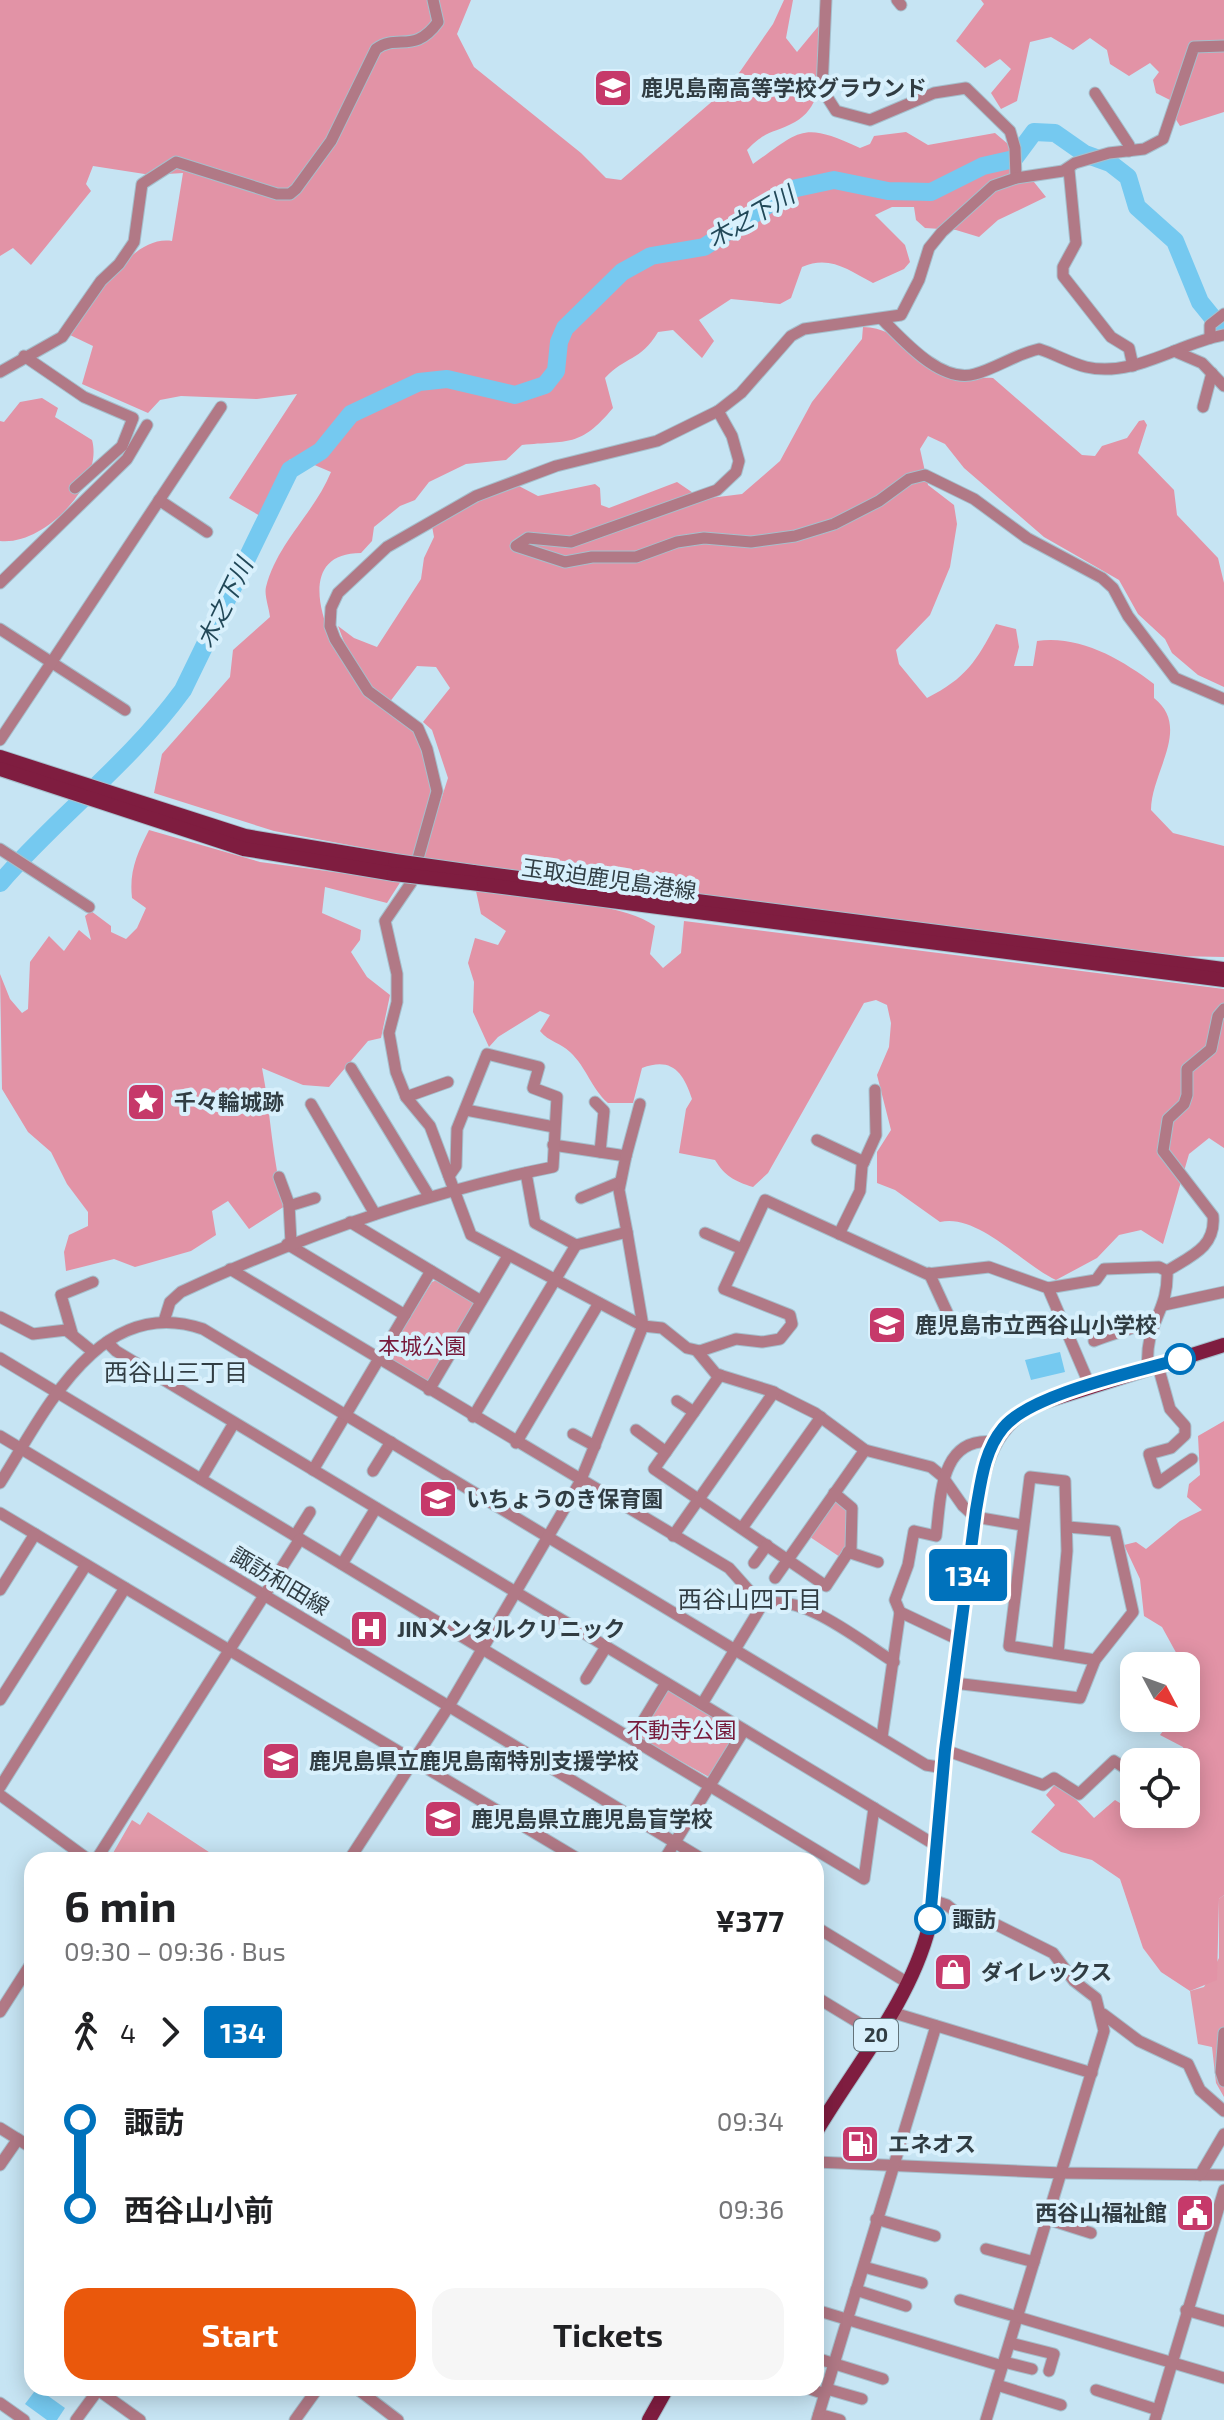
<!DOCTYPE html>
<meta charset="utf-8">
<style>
:root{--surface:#fff;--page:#f6f6f6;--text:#202124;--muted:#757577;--accent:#ea580c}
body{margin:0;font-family:"Exo 2","Noto Sans JP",sans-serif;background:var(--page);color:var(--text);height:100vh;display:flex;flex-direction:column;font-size:30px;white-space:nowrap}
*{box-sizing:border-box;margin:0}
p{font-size:26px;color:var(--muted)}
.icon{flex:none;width:44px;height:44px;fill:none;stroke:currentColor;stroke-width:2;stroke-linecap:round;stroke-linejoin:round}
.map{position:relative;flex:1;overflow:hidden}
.panel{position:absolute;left:24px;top:1852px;width:800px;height:544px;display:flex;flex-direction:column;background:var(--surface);border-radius:24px;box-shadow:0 4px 20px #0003}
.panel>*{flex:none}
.badge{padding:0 16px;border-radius:6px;font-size:28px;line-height:52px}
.needle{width:52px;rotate:131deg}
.tools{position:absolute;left:1120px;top:1652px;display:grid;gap:16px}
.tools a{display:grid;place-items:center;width:80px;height:80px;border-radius:16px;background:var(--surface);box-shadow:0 4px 20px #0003;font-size:40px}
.map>.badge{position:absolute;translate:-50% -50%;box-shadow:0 0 0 4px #fff}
.legs{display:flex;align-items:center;gap:12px;height:88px;padding:0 40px;font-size:26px}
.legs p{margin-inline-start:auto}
.head{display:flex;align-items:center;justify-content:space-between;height:136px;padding:0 40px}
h1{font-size:44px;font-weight:700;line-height:60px}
.button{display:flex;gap:16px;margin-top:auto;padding:16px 40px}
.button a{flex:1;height:92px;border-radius:24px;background:var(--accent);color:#fff;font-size:32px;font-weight:700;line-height:92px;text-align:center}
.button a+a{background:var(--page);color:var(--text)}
ul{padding:0 40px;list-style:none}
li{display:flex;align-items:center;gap:28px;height:88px;font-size:30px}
li i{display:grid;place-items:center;width:12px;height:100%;margin:0 10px;background:currentColor}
li i::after{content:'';width:20px;height:20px;margin:-10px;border:6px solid;border-radius:50%;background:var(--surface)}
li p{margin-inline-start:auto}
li:first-child i{background:linear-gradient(#0000 50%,currentColor 0)}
li:last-child i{background:linear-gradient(currentColor 50%,#0000 0)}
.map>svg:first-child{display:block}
.green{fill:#e199a9}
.forest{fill:#e293a6}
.water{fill:#75c9f0}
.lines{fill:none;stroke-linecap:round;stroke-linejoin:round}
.river{stroke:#75c9f0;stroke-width:18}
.minor-casing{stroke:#a5bfcc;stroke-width:13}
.major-casing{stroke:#a5bfcc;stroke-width:16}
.minor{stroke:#b17986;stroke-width:11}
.major{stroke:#7f1d40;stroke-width:14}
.major-bridge-casing{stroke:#a5bfcc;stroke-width:16;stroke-linecap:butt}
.major-bridge{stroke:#7f1d40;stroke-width:14}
.line-1-casing{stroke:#fff;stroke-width:18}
.line-1{stroke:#0072bc;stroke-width:12}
.stop-1-dot{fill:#fff;stroke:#0072bc;stroke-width:4}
.labels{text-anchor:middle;stroke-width:8;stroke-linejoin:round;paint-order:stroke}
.shield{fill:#d8f0fc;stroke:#63737a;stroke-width:2}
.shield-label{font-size:20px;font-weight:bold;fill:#313d43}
.poi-label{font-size:22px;font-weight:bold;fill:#313d43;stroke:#d8f0fc;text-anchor:start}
.street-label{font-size:22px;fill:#313d43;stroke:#d8f0fc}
.park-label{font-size:22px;fill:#771a3b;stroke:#d8f0fc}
.stop-label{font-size:22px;font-weight:bold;fill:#313d43;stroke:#d8f0fc;text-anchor:start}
.water-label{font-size:24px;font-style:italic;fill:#224858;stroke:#d8f0fc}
.neighbourhood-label{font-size:24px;fill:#313d43;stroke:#d8f0fc}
</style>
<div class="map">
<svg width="1224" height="2420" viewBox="0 0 1224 2420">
<rect width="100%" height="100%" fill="#c6e4f3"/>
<g class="green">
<path d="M437,1280l35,21 2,6 -45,74 -5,1 -35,-21 -2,-6 45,-73z"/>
<path d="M835,1501l12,8 -1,39 -6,9 -30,-20z"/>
<path d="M671,1690l64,39 1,5 -27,43 -68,-38 -1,-5 26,-43z"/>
<path d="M148,1812l73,48h-112l23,-40 8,5z"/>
<path d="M1224,1895v202l-8,-14 -4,-36 -14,-3 -8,-53 14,-4 15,-29v-59z"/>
</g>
<g class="forest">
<path d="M0,0h471l-14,34 17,33 107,86 25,25 15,2 109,-94 43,-62 11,-24h9l-7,38 11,14 24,-29c-1,32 8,80 -26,99 -22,12 -28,7 -48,28l6,14c48,-34 49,-43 107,-16l10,-4 4,-8 32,-4 22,13 67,-12 20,17v25l19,7 12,15 -48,23 -19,17 -23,-7 -31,-2 -9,-8 -2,-13h-22l-17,8 30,30 5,17 -6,7 -31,14c-25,-13 -43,-28 -71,-16l-11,31 -11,6 -49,-5 -32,21 15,21 -12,17 -29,-28 -15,2c-18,30 -33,24 -53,46l8,30c-33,40 -45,32 -91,37l-16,15 -40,4 -37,18 -14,18 -15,6 -26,21 -2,14 -11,12c-72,0 -34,89 -8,123 16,20 54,34 63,58 3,8 18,60 17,65 -3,19 -14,40 -20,58l-139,-26 -120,-38 8,-39 68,-77 3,-27 37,-33c-1,-9 -6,-22 -4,-30 11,-44 49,-75 65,-115l-26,-11 -7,5 -8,-7 -28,58 -33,-19 68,-104 -40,5 -76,-3 -21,4 -12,13 -66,-29 11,-38 -23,-11c22,-30 60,-101 102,-94l11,-68 -32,2 -58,-9 -7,18 5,7 -60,74 -18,-17 -13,8z"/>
<path d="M981,0h243v112l-44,14 -5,-8 3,-14 -22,-11 -3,-13 6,-8 -9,-9 -21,13 -19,-12 -3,-14 -17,-12 -17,12 -22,-13 -21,5 -13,59 -16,8 -10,-16 20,-24 -11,-10 -15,9 -29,-27 28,-37z"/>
<path d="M863,327c39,1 54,35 87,49 15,8 27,0 43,2l89,77 13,1 7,-10 25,-8 12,-17 5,-1 3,5 -9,28 36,37 3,25 41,43 6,25v104l-26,-12 -26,-22 -7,-14 -27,-25 -19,-34 -75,-43 -80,-69 -19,-24 -17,-8 -8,13 8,36 26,20 3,19 -7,43 -20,48 -34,35 3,14 28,34c39,-20 49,-36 69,-74l20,5 3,18 -5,19h19l4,-25c43,-6 84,18 117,43v14c38,30 -3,74 -3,112l22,23 51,13v111l-50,-1 -752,-97 26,-81 -16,-48 -9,-8 27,-34 -14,-21 -19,-1 -28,37c-27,-19 -40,-47 -51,-77l16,12 23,9 44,-68 3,-21 10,-21 -2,-11 45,-26 40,-15 21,11 57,-12 5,4 1,17 8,3 68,-26 25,17 40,-5 38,-33 32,-59 50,-63z"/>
<path d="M42,398l16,10 -3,9 37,23c12,42 -47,106 -92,101v-120l4,1 16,-20z"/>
<path d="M149,830l111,32 141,19 -14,22 -62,-16 -3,26 39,17 -1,10 -9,12 16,25 23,18 -9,43 -13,3 -39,46 -26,-2 -41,-17c9,46 10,93 23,138l-36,23 -21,-28 -16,10 4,24 -25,16 -56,16 -21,-8 -48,12 -2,-19 5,-17 19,-9v-14l-21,-28 -16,-32 -23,-20 -26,-43 -2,-115 10,25 12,14 6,-4 2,-47 19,-26 15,15 15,-21 12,10 -6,-24 6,-5 20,15v6l15,7 11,-11 9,-20 -14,-10c-3,-27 5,-44 17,-68z"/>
<path d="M476,891c45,6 145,10 179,35l-5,28 13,14 18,-15 3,-32 540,68v159l-15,-10 -20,16 -26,90 -22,-14 -22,5 -22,23 -41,22c-33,-15 -78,-67 -116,-58l-45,-32 -18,-7v-31l14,-22 -14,-55 12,-28 2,-24 -4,-18 -11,-5 -12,3 -96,170 -15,14c-19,-6 -28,-11 -38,-27l-36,-7 7,-44 6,-10c-9,-28 -21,-42 -50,-31l-9,35h-25c-17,-15 -21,-35 -38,-51 -9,-9 -21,-10 -30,-21l10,-16 -10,-4 -42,26 -9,10 -16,-35 1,-30 -6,-19 7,-25 23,7 8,-14 -25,-17z"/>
<path d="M1224,1421v474l-5,4 -2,81 -27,11 -29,-19 -18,-24 -23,-69 -28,-19 -31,-8 -30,-20 24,-27 -9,-10 12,-14 36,37 21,-18 46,28 9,-14h16v-26l7,-12 -10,-29 -23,-12 13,-17h13v-17l10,-12 -34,-62 -18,-11 -4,-37 -16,-34 12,-3 10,7 34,-28 22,-11 -15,-13 2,-13 11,-9 -2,-39z"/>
</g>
<g class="water">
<path d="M1060,1352l5,20 -34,8 -6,-20z"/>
<path d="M37,2388l28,20 -8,12h-10l-22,-16z"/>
</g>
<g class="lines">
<path class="river" d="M0,883c59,-68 130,-120 183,-193l107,-220 31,-19 30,-37 68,-32 28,-3 68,16 30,-10 11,-14 3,-29 6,-14 57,-56 29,-16 53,-9 88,-58 42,-9 54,11 43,1 52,-26 31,-7 20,-27 21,1 30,21 25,9 18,14 9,30 38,34 25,61 17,21 7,1"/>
<defs>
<g id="minor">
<path d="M826,0l-4,89 14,22 34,9 64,-27 32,-5 44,43 5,17 1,30"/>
<path d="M897,0l4,5"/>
<path d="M1095,93l34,52v6"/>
<path d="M1069,170l7,73 -13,24v9l48,61 18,11 4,18"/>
<path d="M882,319c21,21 59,65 93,55 22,-6 41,-20 64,-25 16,5 31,14 47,18 48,11 93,-24 138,-32"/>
<path d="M1210,338v-13l14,-11"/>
<path d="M1174,351l28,12 22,23"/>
<path d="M24,356l60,41 49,21 -11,28 -47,42"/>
<path d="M0,372l62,-35 39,-56 18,-17 15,-22 8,-58 34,-22 101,32h13l6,-5 35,-48 45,-92c22,-16 38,6 62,-27l-5,-22"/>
<path d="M1203,407l9,-34"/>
<path d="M718,411l14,25 7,25 -3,11 -19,18 -146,52 -43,-4 -12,8 49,16 27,-5h44l41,-15 27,-4 47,4 44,-6 39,-12 45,-23 30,-22 16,-4 49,24 53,39 75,40 11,10 15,28 47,62 49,21"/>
<path d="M159,500l48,32"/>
<path d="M0,583l127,-124 20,-34"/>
<path d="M0,629l125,81"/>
<path d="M0,740l221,-333"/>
<path d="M0,849l89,58"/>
<path d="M351,1068l78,128"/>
<path d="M406,1097l42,-15"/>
<path d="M595,1102l9,9 -4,41"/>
<path d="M311,1104l64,110"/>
<path d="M466,1110l88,17"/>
<path d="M817,1140l47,22"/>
<path d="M553,1145l73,11 -7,34 8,42"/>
<path d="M626,1156l14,-52"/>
<path d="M526,1173l9,50 41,22 51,-13 16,94 19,2 25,20 13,3 36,-12 26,3 18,-3 12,-15 -2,-9 -66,-26 41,-89 162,74 62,-7 59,21 42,98"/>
<path d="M279,1177l10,27 2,38"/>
<path d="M581,1198l39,-16"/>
<path d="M289,1206l26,-8"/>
<path d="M350,1222l131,79"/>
<path d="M705,1233l37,16"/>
<path d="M839,1234l21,-43 2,-25 14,-31 -1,-45"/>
<path d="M287,1244l118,71"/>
<path d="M230,1269l499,299 33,37"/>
<path d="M929,1273l23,50"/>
<path d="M1048,1288l48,-8 8,-11 55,-2 8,4"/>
<path d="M1164,1305l60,-13"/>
<path d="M0,1317l33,17 33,-4 26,21"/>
<path d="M164,1321l6,-19 11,-10c120,-56 242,-99 372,-125l4,-70 -24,-9 6,-21 -52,-13 -30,75 -1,37 -7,10"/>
<path d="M72,1333l-11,-38 32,-13"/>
<path d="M1094,1341c19,-8 45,-13 61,-23"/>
<path d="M107,1342l9,9 821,495"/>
<path d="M697,1351l19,23 55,17 44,22 50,37 66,17 11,9 21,30 12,11 47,8"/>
<path d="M0,1358l864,521 10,-71"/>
<path d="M1158,1366l12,43 15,17v9l-14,13 -22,6 9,29 34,-24"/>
<path d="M1148,1369c-4,-47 21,-56 19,-98 24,-15 49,-24 46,-55l-50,-65 5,-32 16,-15 3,-9v-26l24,-20 7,-33 6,-7"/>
<path d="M720,1375l-66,94 172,117 25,-38 1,-40 -18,-15"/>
<path d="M429,1390l79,-134"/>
<path d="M677,1401l17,11"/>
<path d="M473,1417l103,-172"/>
<path d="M636,1430l30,22"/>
<path d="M573,1434l22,12"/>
<path d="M0,1436l704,424"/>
<path d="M516,1443l83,-140"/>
<path d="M313,1470l118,-199"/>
<path d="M373,1471l18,-29"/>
<path d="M201,1479l33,-56"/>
<path d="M0,1483c45,-71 99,-190 203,-154l723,436 18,3"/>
<path d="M0,1513l580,347"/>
<path d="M742,1528l79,-111"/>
<path d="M295,1536l15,-24"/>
<path d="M673,1536l101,-144"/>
<path d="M848,1552l30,10"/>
<path d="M754,1563l13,-18"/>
<path d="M342,1564l34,-56"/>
<path d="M775,1578l90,-128"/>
<path d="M0,1590l35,-56"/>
<path d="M900,1612l-5,-12 13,-35 6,-34 22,5c5,-38 3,-100 58,-94"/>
<path d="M1058,1653l9,-102 -2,-70 -35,-4 -21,169 86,14"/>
<path d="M586,1679l20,-32"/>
<path d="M954,1683l126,15 15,-38 38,-48 -18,-81 -47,-4"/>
<path d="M0,1700l86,-135"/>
<path d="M702,1704l60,-99c39,-14 98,36 132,57"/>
<path d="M882,1737l18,-125 59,28"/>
<path d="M632,1739l34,-56"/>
<path d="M945,1750l98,35 11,-7 25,16 35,-33 20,13"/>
<path d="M0,1787l125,-199"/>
<path d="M0,1795l89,65"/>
<path d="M96,1860l204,-321"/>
<path d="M349,1860l100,-154 131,-224 63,-156 -172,-91 -41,-109 -24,-29 -10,-25 -7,-39 8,-31v-28l-12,-53 26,-38 26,-92 -10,-42 -9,-21 -50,-37 -33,-52 -5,-13 1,-18 7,-15 49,-46 89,-51 80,-30 101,-25 61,-30 23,-18 50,-57 13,-7 97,-14 18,-35 10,-32 13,-16 51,-46 23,-8 47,-7 12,-8 34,-10 35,-4 19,-10 31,-92 30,-1"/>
<path d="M664,1860l80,-130"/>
<path d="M932,1900l15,5 21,17 29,3 56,28 21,28 22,17 8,33 -118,389"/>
<path d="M816,1927l92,56"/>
<path d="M816,1997l61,37"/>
<path d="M0,2012l32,-50"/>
<path d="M891,2012l201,61"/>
<path d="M1103,2014l36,27 49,23 12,26 24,21"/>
<path d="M1224,2033l-3,39 3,9"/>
<path d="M0,2128l32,20"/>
<path d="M816,2162l245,11 163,2"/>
<path d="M0,2165l18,-26"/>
<path d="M1200,2175l24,-41"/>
<path d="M876,2219l59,17"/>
<path d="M1047,2219l44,14"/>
<path d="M986,2249l48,13"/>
<path d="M864,2267l58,16"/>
<path d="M856,2290l50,16"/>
<path d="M960,2300l264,78"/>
<path d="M816,2310l186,56"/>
<path d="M1186,2310l38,11"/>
<path d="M1010,2343l44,11 -5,17"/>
<path d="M816,2358l67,21"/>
<path d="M1004,2362l28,7"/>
<path d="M997,2385l64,20"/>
<path d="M356,2388l42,32"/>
<path d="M807,2388l18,6"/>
<path d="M827,2389l35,10"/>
<path d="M1096,2390l62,20"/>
<path d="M0,2403l24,17"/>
<path d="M819,2414l21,6"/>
<path d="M76,2420l22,-30 42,30"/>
<path d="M295,2420l23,-32"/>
<path d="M817,2420l119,-394"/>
<path d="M1155,2420l69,-230"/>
</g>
<g id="major">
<path d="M0,757l245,79 150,25"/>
<path d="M0,769l244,80 150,25"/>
<path d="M473,872l751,97"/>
<path d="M471,883l753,97"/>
<path d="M816,2132c39,-66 94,-130 113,-205l16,-177 31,-240c8,-46 16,-84 61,-106l187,-59"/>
<path d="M649,2420l18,-32"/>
</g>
</defs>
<use href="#minor" class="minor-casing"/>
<use href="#major" class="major-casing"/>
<use href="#minor" class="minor"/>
<use href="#major" class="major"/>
<defs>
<g id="major-bridge">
<path d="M395,861l78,11"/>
<path d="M394,874l77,9"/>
</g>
</defs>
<use href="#major-bridge" class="major-bridge-casing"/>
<use href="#major-bridge" class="major-bridge"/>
</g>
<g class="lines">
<defs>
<path id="line-1" d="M930,1919l15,-169 31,-240c5,-28 8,-59 27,-82 27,-34 133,-56 177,-69"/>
</defs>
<use href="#line-1" class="line-1-casing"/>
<use href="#line-1" class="line-1"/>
</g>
<defs>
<symbol id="school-square" viewBox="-11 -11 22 22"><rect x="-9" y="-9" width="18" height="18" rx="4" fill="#c6396a" stroke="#d8f0fc"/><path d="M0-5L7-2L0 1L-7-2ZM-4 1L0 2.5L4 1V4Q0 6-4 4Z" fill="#fff"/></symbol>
<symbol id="sight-square" viewBox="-11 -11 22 22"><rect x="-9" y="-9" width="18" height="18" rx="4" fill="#c6396a" stroke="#d8f0fc"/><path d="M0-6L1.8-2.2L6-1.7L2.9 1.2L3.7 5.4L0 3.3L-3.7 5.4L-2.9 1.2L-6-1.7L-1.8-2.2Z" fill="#fff"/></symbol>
<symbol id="hospital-square" viewBox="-11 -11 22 22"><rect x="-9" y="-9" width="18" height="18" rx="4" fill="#c6396a" stroke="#d8f0fc"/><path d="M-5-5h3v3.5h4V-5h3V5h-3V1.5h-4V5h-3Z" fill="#fff"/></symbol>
<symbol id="shop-square" viewBox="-11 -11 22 22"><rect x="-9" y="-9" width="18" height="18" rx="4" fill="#c6396a" stroke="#d8f0fc"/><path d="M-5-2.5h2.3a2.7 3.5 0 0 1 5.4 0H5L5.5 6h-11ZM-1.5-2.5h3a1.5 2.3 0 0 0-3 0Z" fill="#fff"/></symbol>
<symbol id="fuel-square" viewBox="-11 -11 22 22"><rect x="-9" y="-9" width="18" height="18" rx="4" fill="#c6396a" stroke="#d8f0fc"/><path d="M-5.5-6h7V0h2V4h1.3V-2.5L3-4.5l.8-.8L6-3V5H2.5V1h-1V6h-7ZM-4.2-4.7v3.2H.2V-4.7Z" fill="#fff"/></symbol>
<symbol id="civic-square" viewBox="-11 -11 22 22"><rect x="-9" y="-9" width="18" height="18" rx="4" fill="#c6396a" stroke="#d8f0fc"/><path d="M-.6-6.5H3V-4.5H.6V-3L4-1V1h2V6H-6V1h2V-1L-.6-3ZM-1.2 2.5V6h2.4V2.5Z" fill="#fff"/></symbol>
</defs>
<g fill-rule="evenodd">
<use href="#school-square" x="591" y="66" width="44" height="44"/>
<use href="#sight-square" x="124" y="1080" width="44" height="44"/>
<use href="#school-square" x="865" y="1303" width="44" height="44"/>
<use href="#school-square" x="416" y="1477" width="44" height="44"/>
<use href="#hospital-square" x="347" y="1607" width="44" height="44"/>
<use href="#school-square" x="259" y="1739" width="44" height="44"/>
<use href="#school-square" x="421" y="1797" width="44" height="44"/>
<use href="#shop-square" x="931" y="1950" width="44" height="44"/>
<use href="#fuel-square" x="838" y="2122" width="44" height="44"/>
<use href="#civic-square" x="1173" y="2191" width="44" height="44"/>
</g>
<g class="stop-1-dot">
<circle cx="1180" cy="1359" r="14"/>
<circle cx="930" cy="1919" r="14"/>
</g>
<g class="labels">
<rect class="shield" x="854" y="2019" width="44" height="32" rx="6"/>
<g class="shield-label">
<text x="876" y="2042">20</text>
</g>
<g class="poi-label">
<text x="641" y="96">鹿児島南高等学校グラウンド</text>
<text x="174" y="1110">千々輪城跡</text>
<text x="915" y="1333">鹿児島市立西谷山小学校</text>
<text x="466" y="1507">いちょうのき保育園</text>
<text x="397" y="1637">JINメンタルクリニック</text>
<text x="309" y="1769">鹿児島県立鹿児島南特別支援学校</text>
<text x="471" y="1827">鹿児島県立鹿児島盲学校</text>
<text x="981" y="1980">ダイレックス</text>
<text x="888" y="2152">エネオス</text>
<text x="1167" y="2221" text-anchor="end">西谷山福祉館</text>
</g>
<g class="street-label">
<text transform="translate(609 879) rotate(8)" y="8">玉取迫鹿児島港線</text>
<text transform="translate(280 1581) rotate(31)" y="8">諏訪和田線</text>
</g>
<g class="park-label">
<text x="422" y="1354">本城公園</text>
<text x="681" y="1738">不動寺公園</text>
</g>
<g class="stop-label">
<text x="952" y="1927">諏訪</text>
</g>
<g class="water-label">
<text transform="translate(751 217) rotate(-30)" y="8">木之下川</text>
<text transform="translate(225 603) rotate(-64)" y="8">木之下川</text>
</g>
<g class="neighbourhood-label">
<text x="176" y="1381">西谷山三丁目</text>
<text x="750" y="1608">西谷山四丁目</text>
</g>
</g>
</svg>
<div class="tools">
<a><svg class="needle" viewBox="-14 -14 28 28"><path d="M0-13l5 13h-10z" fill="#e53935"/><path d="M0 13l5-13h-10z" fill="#757577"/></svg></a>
<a><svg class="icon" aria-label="locate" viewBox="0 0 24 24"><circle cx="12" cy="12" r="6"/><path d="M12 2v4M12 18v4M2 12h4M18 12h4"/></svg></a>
</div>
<b class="badge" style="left:968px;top:1575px;background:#0072bc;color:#fff">134</b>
<section class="panel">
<div class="head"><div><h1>6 min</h1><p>09:30 – 09:36 · Bus</p></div><b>¥377</b></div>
<div class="legs"><svg class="icon" aria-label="walk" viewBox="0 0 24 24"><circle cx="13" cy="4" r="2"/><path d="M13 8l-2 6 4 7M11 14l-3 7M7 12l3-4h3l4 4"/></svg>4<svg class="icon" aria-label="forward" viewBox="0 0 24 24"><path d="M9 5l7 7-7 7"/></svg><b class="badge" style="background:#0072bc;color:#fff">134</b></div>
<ul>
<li><i style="color:#0072bc"></i><b>諏訪</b><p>09:34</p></li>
<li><i style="color:#0072bc"></i><b>西谷山小前</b><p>09:36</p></li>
</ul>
<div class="button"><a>Start</a><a>Tickets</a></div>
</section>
</div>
